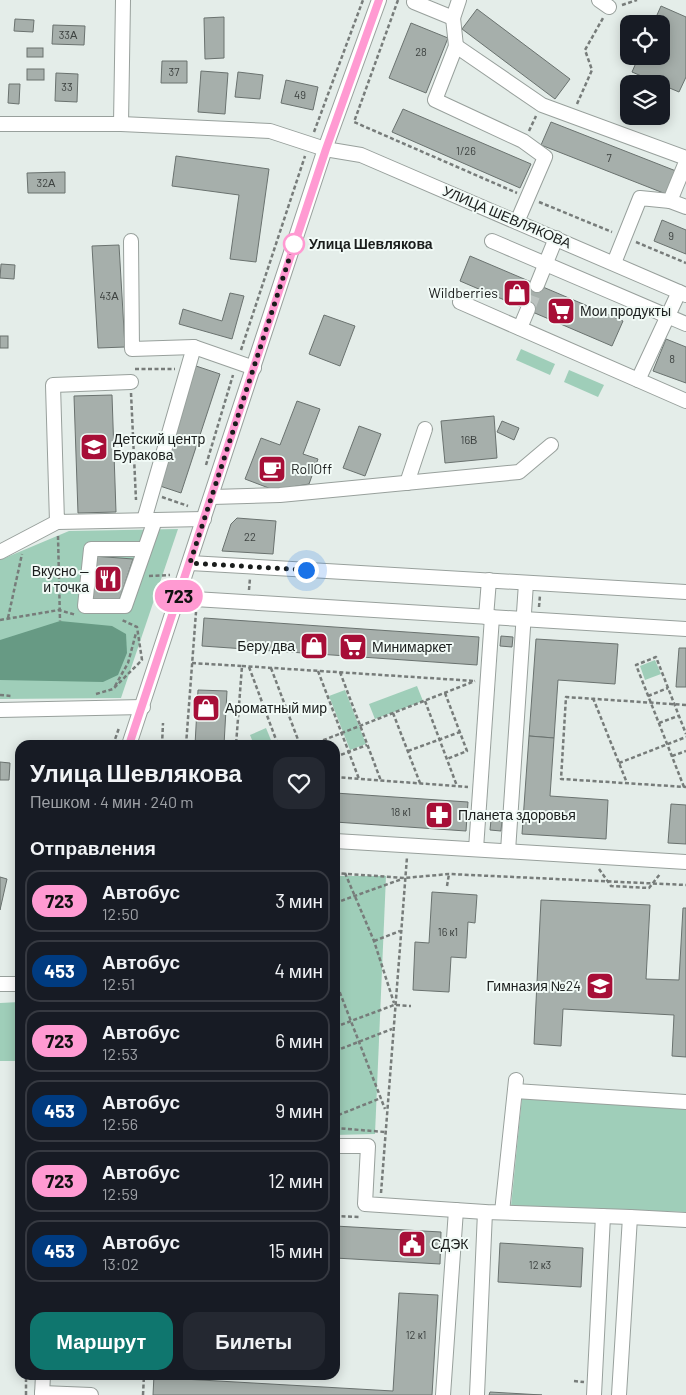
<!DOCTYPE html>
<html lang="ru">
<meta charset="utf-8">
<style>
:root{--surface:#171b24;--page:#242831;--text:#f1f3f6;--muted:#9ea1a6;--line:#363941;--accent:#0f766e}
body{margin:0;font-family:Barlow,sans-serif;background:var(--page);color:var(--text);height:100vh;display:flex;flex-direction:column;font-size:19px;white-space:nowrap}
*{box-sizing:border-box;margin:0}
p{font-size:16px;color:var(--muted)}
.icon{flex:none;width:28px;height:28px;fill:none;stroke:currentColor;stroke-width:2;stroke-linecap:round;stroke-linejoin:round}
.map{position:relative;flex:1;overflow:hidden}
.panel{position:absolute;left:15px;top:740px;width:325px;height:640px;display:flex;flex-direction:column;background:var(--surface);border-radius:15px;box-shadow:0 2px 12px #0003}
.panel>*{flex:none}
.badge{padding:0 10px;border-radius:16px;font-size:18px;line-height:32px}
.tools{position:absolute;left:620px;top:15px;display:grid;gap:10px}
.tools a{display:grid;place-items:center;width:50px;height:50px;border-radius:10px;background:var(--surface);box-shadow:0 2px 12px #0003;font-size:25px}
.you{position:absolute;width:25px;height:25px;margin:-12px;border:4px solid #fff;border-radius:50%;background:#1a73e8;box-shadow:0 0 0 8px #1a73e833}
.map>.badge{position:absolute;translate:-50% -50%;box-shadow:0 0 0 2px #fff}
h2{padding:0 15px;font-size:19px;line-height:45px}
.round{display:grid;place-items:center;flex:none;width:52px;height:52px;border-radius:15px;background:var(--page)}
.head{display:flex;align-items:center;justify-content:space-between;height:85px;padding:0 15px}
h1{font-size:24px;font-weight:700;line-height:38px}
.button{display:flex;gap:10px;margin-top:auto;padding:10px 15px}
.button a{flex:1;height:58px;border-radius:15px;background:var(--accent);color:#fff;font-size:20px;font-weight:700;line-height:58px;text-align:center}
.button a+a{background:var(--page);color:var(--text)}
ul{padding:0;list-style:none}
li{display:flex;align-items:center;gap:15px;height:62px;margin:0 10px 8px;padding:0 5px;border:2px solid var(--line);border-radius:15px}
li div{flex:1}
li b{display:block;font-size:19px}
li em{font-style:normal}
li .badge{min-width:55px;font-weight:700;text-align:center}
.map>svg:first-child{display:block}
.green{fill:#9fceb9}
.water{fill:#679a84}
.building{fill:#a6afab;stroke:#6a726f}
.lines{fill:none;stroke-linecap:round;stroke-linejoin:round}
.minor-tunnel{stroke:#bcc3c0;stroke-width:14;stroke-dasharray:14 7;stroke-linecap:butt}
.minor-casing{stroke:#98a09c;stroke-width:16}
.path{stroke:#777c7a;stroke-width:2.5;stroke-dasharray:4 2.5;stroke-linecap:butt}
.minor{stroke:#fff;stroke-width:14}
.line-casing{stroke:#fff;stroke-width:11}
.line{stroke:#ff9ad2;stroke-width:8}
.walk{stroke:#1a1d1c;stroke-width:5;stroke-dasharray:0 9}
.stop-dot{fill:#fff;stroke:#ff9ad2;stroke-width:2.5}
.labels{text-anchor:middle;stroke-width:4;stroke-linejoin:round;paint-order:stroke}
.number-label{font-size:11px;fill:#3d4240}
.street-label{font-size:14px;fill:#1a1d1c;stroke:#f1faf6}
.stop-label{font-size:14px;font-weight:bold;fill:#1a1d1c;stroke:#f1faf6;text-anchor:start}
.poi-label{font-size:14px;fill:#1a1d1c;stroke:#f1faf6;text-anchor:start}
</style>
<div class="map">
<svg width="686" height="1395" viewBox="0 0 686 1395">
<rect width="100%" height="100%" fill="#e4ede9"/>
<g class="green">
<path d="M521,349l34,15 -5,11 -34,-15z"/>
<path d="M569,370l35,15 -6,12 -34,-15z"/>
<path d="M178,529l-57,169 -121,1v-139l69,-29z"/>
<path d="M655,660l6,14 -16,6 -5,-14z"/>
<path d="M417,686l6,15 -48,18 -6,-15z"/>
<path d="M345,690l21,54 -16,6 -21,-54z"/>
<path d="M266,728l7,17h-19l-4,-10z"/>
<path d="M335,876h51l-11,258 -40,1z"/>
<path d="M20,1002l-3,59h-17v-58z"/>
<path d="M522,1097l164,11v104l-175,-6z"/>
</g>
<path class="water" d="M60,621l52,5 14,8 1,19 -9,22 -15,7 -103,-2v-40z"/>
<g class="building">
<path d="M661,6l25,11v60l-7,15 -47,-20 7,-16h22v-32h-8z"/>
<path d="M477,9l93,70 -15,20 -93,-70z"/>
<path d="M224,17v41l-19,1 -1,-41z"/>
<path d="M15,19l19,1 -1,12 -19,-1z"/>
<path d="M411,23l37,15 -22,55 -37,-15z"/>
<path d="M53,25l32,1 -1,19 -32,-1z"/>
<rect x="27" y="48" width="16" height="9"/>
<path d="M162,61h25v22h-26z"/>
<rect x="27" y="69" width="17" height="11"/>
<path d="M201,71l27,2 -3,41 -27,-2z"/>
<path d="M238,72l25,3 -3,24 -25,-2z"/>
<path d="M56,73l22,1 -1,28 -22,-1z"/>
<path d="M286,80l32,7 -5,23 -32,-7z"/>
<path d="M9,84h11l-1,20 -11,-1z"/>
<path d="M403,109l128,55 -11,24 -128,-56z"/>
<path d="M551,122l125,49 -10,23 -125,-49z"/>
<path d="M176,156l93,13 -13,93 -26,-3 9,-64 -67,-9z"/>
<path d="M65,172v21h-37l-1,-20z"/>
<path d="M662,220l24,10v24l-32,-13z"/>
<path d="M119,245l6,102 -27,1 -6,-102z"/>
<path d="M470,256l153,65 -11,25 -152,-65z"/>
<path d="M1,264l14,1 -1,14 -14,-1z"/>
<path d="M230,293l14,3 -12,43 -53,-15 4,-15 39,12z"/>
<path d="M324,315l31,11 -15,40 -31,-12z"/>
<rect x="0" y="336" width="8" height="12"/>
<path d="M666,339l20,8v36l-33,-12z"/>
<path d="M196,366l24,8 -39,119 -24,-8z"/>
<path d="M112,395l4,117 -38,1 -4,-117z"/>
<path d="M297,401l23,8 -17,45 15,5 -9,25 -35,6 -29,-11 16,-41 19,7z"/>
<path d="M494,416l3,42 -52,5 -4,-42z"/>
<path d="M502,421l17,7 -5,12 -17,-8z"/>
<path d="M359,426l22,8 -16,42 -22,-8z"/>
<path d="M237,518l39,3 -3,33 -51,-3 9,-27z"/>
<path d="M93,556l40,3 -14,42 -32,-3z"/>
<path d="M204,618l275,19 -2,28 -275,-19z"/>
<path d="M501,636l12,1 -1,10 -12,-1z"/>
<path d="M536,639l82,5 -3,40 -57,-4 -4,58 -25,-2z"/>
<path d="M679,648h7v39h-10z"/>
<path d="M198,690l29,1 -3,54h-29z"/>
<path d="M529,736l25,2 -4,58 58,4 -2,39 -84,-5z"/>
<path d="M0,762l10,1 -1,17h-9z"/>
<path d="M335,793l133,9 -2,29 -131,-9z"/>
<path d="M671,804l15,1v39l-18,-1z"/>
<path d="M491,820l11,1 -1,10 -11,-1z"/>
<path d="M0,877l7,2 -7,31z"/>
<path d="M432,892l45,3 -2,28 -7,-1 -2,36 -15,-1 -2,35 -36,-2 2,-48 14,1z"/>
<path d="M541,900l109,5 -4,74 33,1 4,-72h3v149l-14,-1 2,-41 -111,-6 -2,37 -27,-2z"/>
<path d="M335,1226l106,6 -1,32 -105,-6z"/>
<path d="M500,1243l83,5 -2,39 -83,-5z"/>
<path d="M399,1293l39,2 -6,100h-279l1,-20h29v4l210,12z"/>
<path d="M490,1392l52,3h-53z"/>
</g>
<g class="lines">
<path class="minor-tunnel" d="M528,309l9,-24"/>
<defs>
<g id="minor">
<path d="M599,0l10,7"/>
<path d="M414,2l39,16 6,-18"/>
<path d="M453,18l3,28 -21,54 88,41 22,16 -28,65"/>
<path d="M456,46l86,59 144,53"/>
<path d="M0,124h121l149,7 55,18 36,6 325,140"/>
<path d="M121,124l2,-124"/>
<path d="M670,201l16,6"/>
<path d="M131,241l1,108 62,-2 60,21"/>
<path d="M492,241l194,83"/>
<path d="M614,263l26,-65 30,3 16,-39"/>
<path d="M537,285l19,-47"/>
<path d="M460,302l226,99"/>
<path d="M520,328l8,-19"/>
<path d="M638,380l41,-88"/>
<path d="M131,382l-78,3 4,137 147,-3"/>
<path d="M407,483l18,-54"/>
<path d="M212,497l68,-2 239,-23 32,-27"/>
<path d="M144,520l50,-173"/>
<path d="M144,549h-53l-6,57h40l30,-86"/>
<path d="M0,552l57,-30"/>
<path d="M190,563l496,29"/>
<path d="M178,598l508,31"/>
<path d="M486,617l3,-37"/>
<path d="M0,710l143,-3"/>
<path d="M129,745l196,-596 54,-149"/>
<path d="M335,841l351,21"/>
<path d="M476,849l16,-232"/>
<path d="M508,851l18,-268"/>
<path d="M0,984h20"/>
<path d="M515,1091l171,11"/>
<path d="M335,1146h33l-3,58 120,8 145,5 -11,178"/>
<path d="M502,1212l14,-132"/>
<path d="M630,1217l56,3"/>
<path d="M42,1393l49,2"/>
<path d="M42,1395l1,-20"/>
<path d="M443,1395l13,-185"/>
<path d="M477,1395l8,-183"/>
<path d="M594,1395l9,-179"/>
</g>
</defs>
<use href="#minor" class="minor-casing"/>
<g class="path">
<path d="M398,0l-44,122 163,71"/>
<path d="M622,5l15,-5"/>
<path d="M577,104l15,-34 -7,-20 18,-32"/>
<path d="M529,131l7,-15"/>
<path d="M314,132l49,-132"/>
<path d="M539,202l73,30"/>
<path d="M636,242l50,21"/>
<path d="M241,350l64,-194"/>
<path d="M135,369h40"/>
<path d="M131,393l5,107"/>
<path d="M206,465l27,-90"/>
<path d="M162,497l26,9"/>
<path d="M58,536l2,85"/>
<path d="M149,576l21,-1"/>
<path d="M249,590l1,-12"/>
<path d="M539,607l1,-12"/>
<path d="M8,618l14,-64"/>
<path d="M0,620l59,-10 17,5"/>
<path d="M192,663l50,3 -6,79"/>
<path d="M242,666l233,15"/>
<path d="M249,667l29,78"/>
<path d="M271,668l29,77"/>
<path d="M318,671l41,108"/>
<path d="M340,672l41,109"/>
<path d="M115,686l13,-23 8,-30"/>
<path d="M445,693l22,58 -20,8"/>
<path d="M96,694l17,-5 29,-29 -5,-33 -15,-7"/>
<path d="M0,695l11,1"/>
<path d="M648,696l20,-8"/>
<path d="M593,698l34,85"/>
<path d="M425,701l32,85"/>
<path d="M686,705l-120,-8 -5,82 125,8"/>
<path d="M393,713l27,70"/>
<path d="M659,723l19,-7"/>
<path d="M113,745l6,-17"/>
<path d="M162,745l1,-22"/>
<path d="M186,745l10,-133"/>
<path d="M311,745l164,-64"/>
<path d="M408,751l52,-19"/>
<path d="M672,756l14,-5"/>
<path d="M335,757l32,-12"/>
<path d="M619,763l67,-26"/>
<path d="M335,777l133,10"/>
<path d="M684,787l-48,-122 20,-8 30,77"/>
<path d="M599,869l12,17 38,2 11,-14"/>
<path d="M335,873l69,5 45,-4 237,11"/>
<path d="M345,873l29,68 20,62"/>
<path d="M447,886l2,-12"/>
<path d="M335,903l67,-24"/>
<path d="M374,941l26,-10"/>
<path d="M335,980l50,129"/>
<path d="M335,1027l59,-22 17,1"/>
<path d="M335,1051l57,-22"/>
<path d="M335,1112l1,4 45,-18"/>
<path d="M335,1128l50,4"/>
<path d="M381,1193l26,-336"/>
<path d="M335,1216l26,1"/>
<path d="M574,1381l10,1"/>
<path d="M26,1395v-20"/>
<path d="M143,1395l1,-20"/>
</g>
<use href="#minor" class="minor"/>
</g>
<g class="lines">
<defs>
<path id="line" d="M129,745l197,-596 53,-149"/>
</defs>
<use href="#line" class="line-casing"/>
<use href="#line" class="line"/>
<path class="walk" d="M294,244l-104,319 116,7"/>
</g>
<defs>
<symbol id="shop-square" viewBox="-11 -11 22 22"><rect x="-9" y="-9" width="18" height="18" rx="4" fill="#a70e37" stroke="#f1faf6"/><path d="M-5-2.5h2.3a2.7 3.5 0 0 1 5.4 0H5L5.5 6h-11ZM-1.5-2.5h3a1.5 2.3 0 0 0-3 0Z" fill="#fff"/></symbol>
<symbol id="supermarket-square" viewBox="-11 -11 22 22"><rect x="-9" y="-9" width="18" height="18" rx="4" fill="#a70e37" stroke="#f1faf6"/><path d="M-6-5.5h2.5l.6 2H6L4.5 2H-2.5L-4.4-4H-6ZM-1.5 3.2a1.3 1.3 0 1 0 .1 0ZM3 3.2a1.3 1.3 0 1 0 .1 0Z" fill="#fff"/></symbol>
<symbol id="school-square" viewBox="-11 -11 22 22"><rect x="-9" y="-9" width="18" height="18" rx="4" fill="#a70e37" stroke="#f1faf6"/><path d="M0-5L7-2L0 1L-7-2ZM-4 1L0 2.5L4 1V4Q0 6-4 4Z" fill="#fff"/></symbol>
<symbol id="cafe-square" viewBox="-11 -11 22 22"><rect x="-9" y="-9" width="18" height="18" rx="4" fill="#a70e37" stroke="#f1faf6"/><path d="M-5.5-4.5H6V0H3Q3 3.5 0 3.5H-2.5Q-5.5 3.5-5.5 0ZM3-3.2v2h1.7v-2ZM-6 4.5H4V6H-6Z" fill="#fff"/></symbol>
<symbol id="restaurant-square" viewBox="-11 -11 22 22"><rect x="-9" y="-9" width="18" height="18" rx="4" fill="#a70e37" stroke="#f1faf6"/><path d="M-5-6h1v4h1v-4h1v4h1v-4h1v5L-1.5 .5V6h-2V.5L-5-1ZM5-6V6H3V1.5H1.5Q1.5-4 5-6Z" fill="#fff"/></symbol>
<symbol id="pharmacy-square" viewBox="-11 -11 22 22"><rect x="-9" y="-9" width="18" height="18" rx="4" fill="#a70e37" stroke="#f1faf6"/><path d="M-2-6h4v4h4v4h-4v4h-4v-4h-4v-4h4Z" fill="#fff"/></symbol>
<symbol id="civic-square" viewBox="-11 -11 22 22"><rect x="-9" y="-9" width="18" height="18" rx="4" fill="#a70e37" stroke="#f1faf6"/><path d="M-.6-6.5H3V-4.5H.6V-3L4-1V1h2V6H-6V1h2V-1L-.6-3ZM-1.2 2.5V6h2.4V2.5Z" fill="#fff"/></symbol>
</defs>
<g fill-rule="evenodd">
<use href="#shop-square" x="501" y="277" width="32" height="32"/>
<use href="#supermarket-square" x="545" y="295" width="32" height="32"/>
<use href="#school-square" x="78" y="431" width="32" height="32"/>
<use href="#cafe-square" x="256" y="453" width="32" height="32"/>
<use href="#restaurant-square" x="92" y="563" width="32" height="32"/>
<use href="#shop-square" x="298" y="630" width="32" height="32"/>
<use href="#supermarket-square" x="337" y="631" width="32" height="32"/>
<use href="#shop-square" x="190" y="692" width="32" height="32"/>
<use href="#pharmacy-square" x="423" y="799" width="32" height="32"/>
<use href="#school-square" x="584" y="970" width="32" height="32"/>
<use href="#civic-square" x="396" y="1228" width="32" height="32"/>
</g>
<circle class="stop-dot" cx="294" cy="244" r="10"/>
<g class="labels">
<g class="number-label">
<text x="68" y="39">33А</text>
<text x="421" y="56">28</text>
<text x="174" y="76">37</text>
<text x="67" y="91">33</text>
<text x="300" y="99">49</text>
<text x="466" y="155">1/26</text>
<text x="609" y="162">7</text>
<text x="46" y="187">32А</text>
<text x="671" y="240">9</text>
<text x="109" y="300">43А</text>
<text x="672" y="363">8</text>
<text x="469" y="444">16В</text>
<text x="250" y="541">22</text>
<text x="401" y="816">18 к1</text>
<text x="448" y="936">16 к1</text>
<text x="540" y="1269">12 к3</text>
<text x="416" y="1339">12 к1</text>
</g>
<g class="street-label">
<text transform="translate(507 217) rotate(23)" y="5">УЛИЦА ШЕВЛЯКОВА</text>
</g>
<g class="stop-label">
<text x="309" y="249">Улица Шевлякова</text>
</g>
<g class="poi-label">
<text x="498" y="298" text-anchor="end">Wildberries</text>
<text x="580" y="316">Мои продукты</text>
<text x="113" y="444">Детский центр<tspan x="113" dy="16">Буракова</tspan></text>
<text x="291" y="474">RollOff</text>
<text x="89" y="576" text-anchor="end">Вкусно —<tspan x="89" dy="16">и точка</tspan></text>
<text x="295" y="651" text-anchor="end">Беру два</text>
<text x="372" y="652">Минимаркет</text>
<text x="225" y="713">Ароматный мир</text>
<text x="458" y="820">Планета здоровья</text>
<text x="581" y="991" text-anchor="end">Гимназия №24</text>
<text x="431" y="1249">СДЭК</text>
</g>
</g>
</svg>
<div class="tools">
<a><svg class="icon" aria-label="locate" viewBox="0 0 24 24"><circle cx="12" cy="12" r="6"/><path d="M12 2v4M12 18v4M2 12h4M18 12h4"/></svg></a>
<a><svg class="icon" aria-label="layers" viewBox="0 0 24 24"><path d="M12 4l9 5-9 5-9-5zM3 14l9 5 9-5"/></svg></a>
</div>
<div class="you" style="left:306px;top:570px"></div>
<b class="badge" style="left:179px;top:596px;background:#ff9ad2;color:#111">723</b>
<section class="panel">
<div class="head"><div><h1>Улица Шевлякова</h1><p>Пешком · 4 мин · 240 m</p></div><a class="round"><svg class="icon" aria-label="heart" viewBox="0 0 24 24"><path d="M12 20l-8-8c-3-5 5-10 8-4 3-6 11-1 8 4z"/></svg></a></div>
<h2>Отправления</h2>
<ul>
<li><span class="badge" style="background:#ff9ad2;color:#111">723</span><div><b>Автобус</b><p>12:50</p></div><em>3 мин</em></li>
<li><span class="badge" style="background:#003b80;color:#fff">453</span><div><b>Автобус</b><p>12:51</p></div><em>4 мин</em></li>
<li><span class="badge" style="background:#ff9ad2;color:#111">723</span><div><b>Автобус</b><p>12:53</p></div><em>6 мин</em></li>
<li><span class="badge" style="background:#003b80;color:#fff">453</span><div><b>Автобус</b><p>12:56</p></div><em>9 мин</em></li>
<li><span class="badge" style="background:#ff9ad2;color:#111">723</span><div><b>Автобус</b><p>12:59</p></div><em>12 мин</em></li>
<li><span class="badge" style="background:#003b80;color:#fff">453</span><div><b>Автобус</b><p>13:02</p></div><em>15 мин</em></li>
</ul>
<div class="button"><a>Маршрут</a><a>Билеты</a></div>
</section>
</div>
